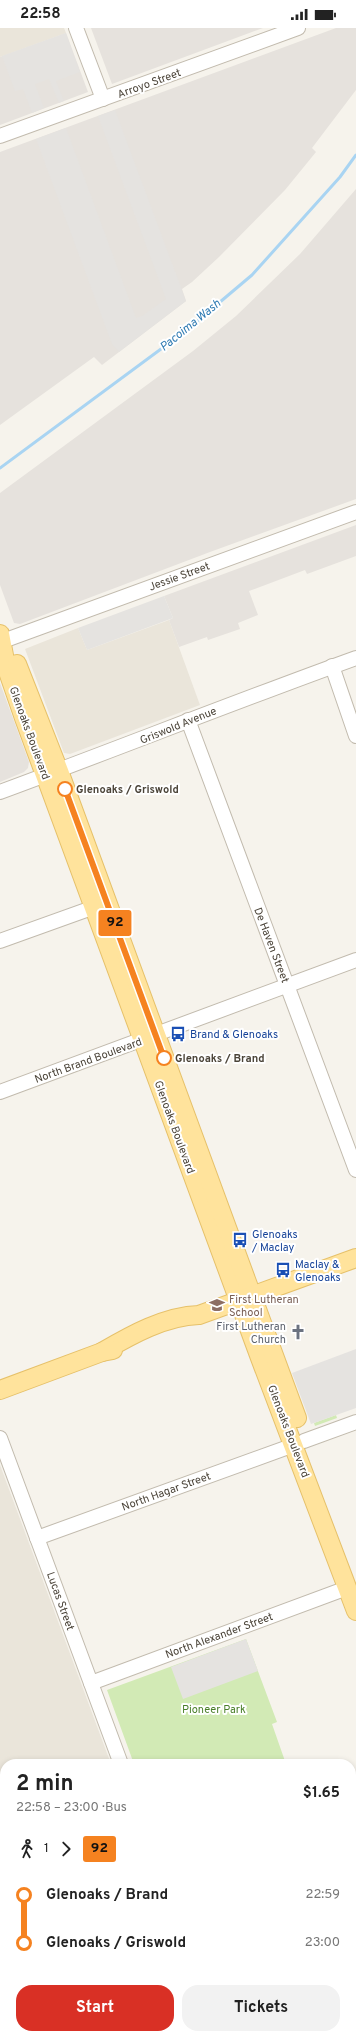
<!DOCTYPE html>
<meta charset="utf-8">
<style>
:root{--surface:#fff;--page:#f2f2f2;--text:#222;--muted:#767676;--accent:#d93025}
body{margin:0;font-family:Overpass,sans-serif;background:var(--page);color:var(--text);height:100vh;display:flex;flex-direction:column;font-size:15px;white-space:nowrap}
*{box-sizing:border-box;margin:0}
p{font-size:13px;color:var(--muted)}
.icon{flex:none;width:22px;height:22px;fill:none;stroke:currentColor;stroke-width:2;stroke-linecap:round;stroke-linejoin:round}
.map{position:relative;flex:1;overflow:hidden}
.sheet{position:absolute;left:0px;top:1731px;width:356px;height:280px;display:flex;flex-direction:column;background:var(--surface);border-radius:16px 16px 0 0;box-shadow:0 2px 6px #0003}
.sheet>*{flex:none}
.badge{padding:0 8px;border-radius:3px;font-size:14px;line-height:26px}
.map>.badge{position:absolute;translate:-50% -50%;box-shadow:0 0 0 2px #fff}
.legs{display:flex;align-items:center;gap:6px;height:44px;padding:0 16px;font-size:13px}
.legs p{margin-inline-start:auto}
.overview{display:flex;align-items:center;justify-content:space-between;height:68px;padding:0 16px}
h1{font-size:22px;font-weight:700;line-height:30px}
.cta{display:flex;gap:8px;margin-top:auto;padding:8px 16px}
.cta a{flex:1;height:46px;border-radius:16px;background:var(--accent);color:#fff;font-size:16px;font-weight:700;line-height:46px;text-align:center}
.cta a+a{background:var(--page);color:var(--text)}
ul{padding:0 16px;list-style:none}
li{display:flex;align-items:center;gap:14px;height:48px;font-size:15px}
li i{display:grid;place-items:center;width:6px;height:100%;margin:0 5px;background:currentColor}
li i::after{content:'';width:10px;height:10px;margin:-5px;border:3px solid;border-radius:50%;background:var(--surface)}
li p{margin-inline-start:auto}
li:first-child i{background:linear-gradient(#0000 50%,currentColor 0)}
li:last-child i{background:linear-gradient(currentColor 50%,#0000 0)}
.status{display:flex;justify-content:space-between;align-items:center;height:28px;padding:0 20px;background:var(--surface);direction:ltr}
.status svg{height:11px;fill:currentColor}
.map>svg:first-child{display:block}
.residential{fill:#eae5da}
.industrial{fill:#e6e2dd}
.green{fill:#d2eab5}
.parking{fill:#e5e3e0}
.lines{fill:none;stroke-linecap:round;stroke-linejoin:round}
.stream{stroke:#a9d4f2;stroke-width:3}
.minor-casing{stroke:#c2bbae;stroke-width:16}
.major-casing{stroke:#e6c16a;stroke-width:20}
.minor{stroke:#fff;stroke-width:14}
.major{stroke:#ffe39c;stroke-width:18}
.line-1-casing{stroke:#fff;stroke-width:9}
.line-1{stroke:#f58220;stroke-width:6}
.stop-1-dot{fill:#fff;stroke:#f58220;stroke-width:2}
.labels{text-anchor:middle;stroke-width:4;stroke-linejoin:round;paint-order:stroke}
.street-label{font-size:11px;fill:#4b4439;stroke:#fff}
.stop-label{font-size:11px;font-weight:bold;fill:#4b4439;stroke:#fff;text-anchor:start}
.transit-label{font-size:11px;fill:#164399;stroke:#fff;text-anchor:start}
.education-label{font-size:11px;fill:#785e54;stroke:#fff;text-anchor:start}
.worship-label{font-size:11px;fill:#5b616d;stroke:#fff;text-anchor:end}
.park-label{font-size:11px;fill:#4a7f2a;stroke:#fff}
.water-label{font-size:12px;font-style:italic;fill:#2e7ab2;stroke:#fff}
</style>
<div class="status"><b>22:58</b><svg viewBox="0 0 49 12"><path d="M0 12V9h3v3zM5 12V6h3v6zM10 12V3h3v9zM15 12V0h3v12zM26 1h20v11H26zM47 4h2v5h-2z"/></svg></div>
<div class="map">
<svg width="356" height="2011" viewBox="0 0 356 2011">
<rect width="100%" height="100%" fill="#f6f3ec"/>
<g class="residential">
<path d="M0,0h64l2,5 -66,24z"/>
<path d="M169,592l31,85 -130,49 -6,-1 -39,-104 53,-21 9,22z"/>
<path d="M0,1437l111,299h-106v55l-5,-13z"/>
<path d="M5,1970v36h44l2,5h-51v-39z"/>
<path d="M120,2006h108l2,5h-108z"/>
</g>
<g class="industrial">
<path d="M91,0h172l-151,56z"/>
<path d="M336,0h20v62l-44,58 4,4 -31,38 -66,67 -27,25 -10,7 4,12 -84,64 -8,-8 -94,68v-273z"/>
<path d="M66,5l22,59 -88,33v-68z"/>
<path d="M356,161v310l-146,53 -190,72 -6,-1 -14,-38v-92l193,-142 43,-35 64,-62z"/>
<path d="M356,497v31l-49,18 -2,-4 -56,21 9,24 -20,8 2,6 -32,11 -1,-3 -28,10 -10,-27 4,-2 -9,-22z"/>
<path d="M0,655l29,79 -1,6 -4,4 -24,10z"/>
</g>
<g class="green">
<path d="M336,1387l1,3 -22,8 -1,-3z"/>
<path d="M246,1611l31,83 -5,2 14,40h-152l-27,-74z"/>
</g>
<g class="parking">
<path d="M66,5l14,39 -24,9 8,20 -5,2 -10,-24 -14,5 9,24 -12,5 -9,-24 -8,2 -13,-35z"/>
<path d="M115,82l71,191 -67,51 -7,-8 -76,-205 30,-11 70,190 6,-2 24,-17 -68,-183z"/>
<path d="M164,568l9,22 -86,32 -9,-22z"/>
<path d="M356,1321v59l-45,16 -19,-51z"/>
<path d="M246,1611l12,32 -75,28 -12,-32z"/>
</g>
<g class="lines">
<path class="stream" d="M0,440l188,-139 64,-54 88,-98 16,-22"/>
<defs>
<g id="minor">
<path d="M76,0l27,71"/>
<path d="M0,108l298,-108"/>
<path d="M3,613l353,-129"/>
<path d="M332,638l24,70"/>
<path d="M188,692l168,450"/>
<path d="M0,764c119,-44 237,-91 356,-134"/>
<path d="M0,913l103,-37"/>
<path d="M0,1064l356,-132"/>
<path d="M0,1410l121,326"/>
<path d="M304,1413l52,-19"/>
<path d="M37,1510l257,-93"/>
<path d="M91,1655l256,-95"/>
<path d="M0,1812l5,13"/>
<path d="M351,1831l5,-2"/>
<path d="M0,1961l5,-2"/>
<path d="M351,1985l5,-2"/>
<path d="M278,2011l14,-5"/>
</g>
<g id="major">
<path d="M0,606l6,32 18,52 236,640 96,253"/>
<path d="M17,636l42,107 238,647"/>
<path d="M102,1324c29,-17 63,-36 97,-37l157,-57"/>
<path d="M0,1362l102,-38 11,-2"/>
</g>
</defs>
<use href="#minor" class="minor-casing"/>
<use href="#major" class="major-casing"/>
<use href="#minor" class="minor"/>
<use href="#major" class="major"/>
</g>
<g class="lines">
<defs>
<path id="line-1" d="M65,761l99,269"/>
</defs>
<use href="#line-1" class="line-1-casing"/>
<use href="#line-1" class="line-1"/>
</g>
<defs>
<symbol id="bus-bare" viewBox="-9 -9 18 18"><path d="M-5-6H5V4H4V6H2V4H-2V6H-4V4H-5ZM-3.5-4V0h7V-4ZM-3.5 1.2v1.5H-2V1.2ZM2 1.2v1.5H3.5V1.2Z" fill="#1a4fb4" stroke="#fff" stroke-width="2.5" paint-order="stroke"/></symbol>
<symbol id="school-bare" viewBox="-9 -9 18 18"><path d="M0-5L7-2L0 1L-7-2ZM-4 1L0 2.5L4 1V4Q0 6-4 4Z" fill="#8d6e63" stroke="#fff" stroke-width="2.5" paint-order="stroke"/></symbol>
<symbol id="church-bare" viewBox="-9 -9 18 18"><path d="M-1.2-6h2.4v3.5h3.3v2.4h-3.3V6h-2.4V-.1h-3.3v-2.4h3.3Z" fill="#6b7280" stroke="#fff" stroke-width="2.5" paint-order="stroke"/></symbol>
</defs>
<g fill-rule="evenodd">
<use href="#bus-bare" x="167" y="995" width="22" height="22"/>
<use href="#bus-bare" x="229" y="1201" width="22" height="22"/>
<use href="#bus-bare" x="272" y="1231" width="22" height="22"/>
<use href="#school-bare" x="206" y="1266" width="22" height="22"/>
<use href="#church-bare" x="287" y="1293" width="22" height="22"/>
</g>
<g class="stop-1-dot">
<circle cx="65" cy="761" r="7"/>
<circle cx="164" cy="1030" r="7"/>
</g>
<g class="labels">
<g class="street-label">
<text transform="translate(149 55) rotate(-20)" y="4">Arroyo Street</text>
<text transform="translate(179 548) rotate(-20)" y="4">Jessie Street</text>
<text transform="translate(178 697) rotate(-22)" y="4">Griswold Avenue</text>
<text transform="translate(30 705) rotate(70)" y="4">Glenoaks Boulevard</text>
<text transform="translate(272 917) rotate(69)" y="4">De Haven Street</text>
<text transform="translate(88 1032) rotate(-20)" y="4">North Brand Boulevard</text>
<text transform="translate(175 1099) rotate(70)" y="4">Glenoaks Boulevard</text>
<text transform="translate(289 1403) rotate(69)" y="4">Glenoaks Boulevard</text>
<text transform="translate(166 1463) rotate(-20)" y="4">North Hagar Street</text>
<text transform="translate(61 1573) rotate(70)" y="4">Lucas Street</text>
<text transform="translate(219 1607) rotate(-20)" y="4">North Alexander Street</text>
</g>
<g class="stop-label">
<text x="76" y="765">Glenoaks / Griswold</text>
<text x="175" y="1034">Glenoaks / Brand</text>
</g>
<g class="transit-label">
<text x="190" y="1010">Brand &amp; Glenoaks</text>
<text x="252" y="1210">Glenoaks<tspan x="252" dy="13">/ Maclay</tspan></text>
<text x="295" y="1240">Maclay &amp;<tspan x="295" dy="13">Glenoaks</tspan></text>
</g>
<g class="education-label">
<text x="229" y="1275">First Lutheran<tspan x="229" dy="13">School</tspan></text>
</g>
<g class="worship-label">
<text x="286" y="1302">First Lutheran<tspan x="286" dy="13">Church</tspan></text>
</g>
<g class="park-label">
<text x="214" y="1685">Pioneer Park</text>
</g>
<g class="water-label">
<text transform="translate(190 297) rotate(-39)" y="4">Pacoima Wash</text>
</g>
</g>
</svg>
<b class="badge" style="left:115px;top:895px;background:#f58220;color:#111">92</b>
<section class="sheet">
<div class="overview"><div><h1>2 min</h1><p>22:58 – 23:00 · Bus</p></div><b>$1.65</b></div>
<div class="legs"><svg class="icon" aria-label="walk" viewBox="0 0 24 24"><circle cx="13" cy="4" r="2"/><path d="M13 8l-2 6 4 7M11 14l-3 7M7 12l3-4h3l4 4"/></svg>1<svg class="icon" aria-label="forward" viewBox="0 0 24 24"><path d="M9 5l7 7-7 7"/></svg><b class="badge" style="background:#f58220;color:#111">92</b></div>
<ul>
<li><i style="color:#f58220"></i><b>Glenoaks / Brand</b><p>22:59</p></li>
<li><i style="color:#f58220"></i><b>Glenoaks / Griswold</b><p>23:00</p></li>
</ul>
<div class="cta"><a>Start</a><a>Tickets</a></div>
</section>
</div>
